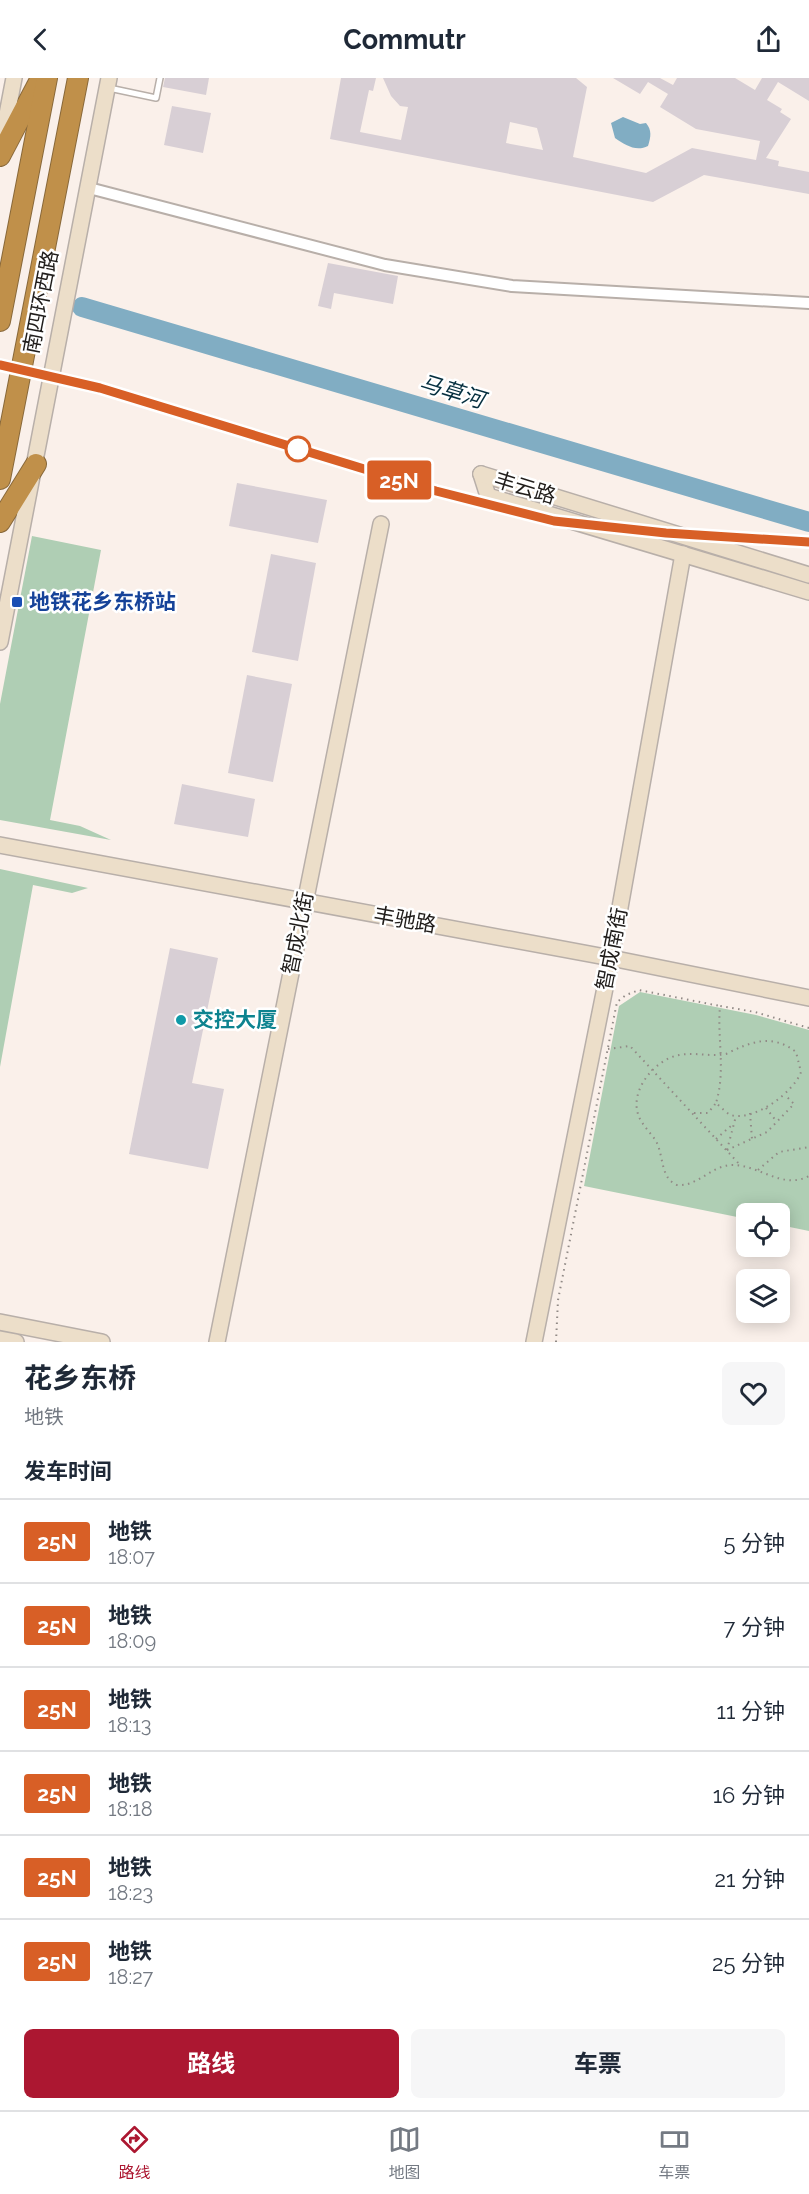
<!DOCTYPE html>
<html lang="zh">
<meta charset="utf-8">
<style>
:root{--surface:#fff;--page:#f6f6f7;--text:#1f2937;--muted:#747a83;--line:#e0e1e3;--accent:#ac1731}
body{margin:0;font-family:Raleway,"Noto Sans SC",sans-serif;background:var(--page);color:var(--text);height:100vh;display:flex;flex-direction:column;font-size:22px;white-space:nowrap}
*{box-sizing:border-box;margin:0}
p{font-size:20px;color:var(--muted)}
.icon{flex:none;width:33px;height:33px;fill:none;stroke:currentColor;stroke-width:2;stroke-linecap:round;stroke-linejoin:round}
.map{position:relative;height:1264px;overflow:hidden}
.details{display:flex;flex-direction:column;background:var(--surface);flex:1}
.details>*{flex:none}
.badge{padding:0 12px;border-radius:4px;font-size:21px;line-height:39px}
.tools{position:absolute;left:736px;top:1125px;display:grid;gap:12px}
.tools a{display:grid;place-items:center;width:54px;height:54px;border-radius:9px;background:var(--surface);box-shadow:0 3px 15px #0003;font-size:30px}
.map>.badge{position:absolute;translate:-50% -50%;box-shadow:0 0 0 3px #fff}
h2{padding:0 24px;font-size:22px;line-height:54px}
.round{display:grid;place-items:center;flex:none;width:63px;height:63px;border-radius:9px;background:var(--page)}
.summary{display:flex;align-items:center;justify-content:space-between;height:102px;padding:0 24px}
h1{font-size:28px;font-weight:700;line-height:45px}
.cta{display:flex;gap:12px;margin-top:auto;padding:12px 24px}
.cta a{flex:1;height:69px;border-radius:9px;background:var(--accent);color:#fff;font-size:24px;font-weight:700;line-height:69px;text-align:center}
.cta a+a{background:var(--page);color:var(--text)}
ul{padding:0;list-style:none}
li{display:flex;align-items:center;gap:18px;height:84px;padding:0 24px;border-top:2px solid var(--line)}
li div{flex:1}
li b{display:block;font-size:22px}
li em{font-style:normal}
li .badge{min-width:66px;font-weight:700;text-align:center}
header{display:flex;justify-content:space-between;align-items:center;height:78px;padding:0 24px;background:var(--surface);font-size:27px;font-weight:700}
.menu{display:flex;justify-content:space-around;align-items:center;height:84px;border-top:2px solid var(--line);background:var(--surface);font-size:16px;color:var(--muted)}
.menu a{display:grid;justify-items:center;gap:3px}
.menu .selected{color:var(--accent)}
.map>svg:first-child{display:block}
.green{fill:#afceb4}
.water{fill:#81adc3}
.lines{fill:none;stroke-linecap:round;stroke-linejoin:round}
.river{stroke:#81adc3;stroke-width:20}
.building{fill:#d8cfd5;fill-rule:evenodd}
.lane-casing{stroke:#b8afa9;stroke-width:8}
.street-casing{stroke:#b8afa9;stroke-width:14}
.secondary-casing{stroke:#b8afa9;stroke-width:18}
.highway-casing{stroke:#88683a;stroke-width:22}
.path{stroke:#918a86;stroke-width:2;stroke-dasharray:1.5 4.5;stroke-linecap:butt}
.lane{stroke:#fff;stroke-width:5}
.street{stroke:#fff;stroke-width:10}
.secondary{stroke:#ecdec9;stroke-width:15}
.highway{stroke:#c0904a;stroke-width:20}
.line-casing{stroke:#fff;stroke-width:14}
.line{stroke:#d85f26;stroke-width:9}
.stop-dot{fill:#fff;stroke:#d85f26;stroke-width:3}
.transit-dot{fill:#1a4fb4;stroke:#fff;stroke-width:2}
.culture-dot{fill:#0f9aa8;stroke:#fff;stroke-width:2}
.labels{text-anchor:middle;stroke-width:5;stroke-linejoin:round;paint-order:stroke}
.street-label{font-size:21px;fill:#201d1b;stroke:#fff}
.transit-label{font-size:21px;font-weight:bold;fill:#164399;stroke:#fff;text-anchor:start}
.culture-label{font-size:21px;font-weight:bold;fill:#0d838f;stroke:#fff;text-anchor:start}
.water-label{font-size:22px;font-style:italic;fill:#042e3e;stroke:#fff}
</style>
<header><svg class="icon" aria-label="back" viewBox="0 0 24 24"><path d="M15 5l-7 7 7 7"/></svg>Commutr<svg class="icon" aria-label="share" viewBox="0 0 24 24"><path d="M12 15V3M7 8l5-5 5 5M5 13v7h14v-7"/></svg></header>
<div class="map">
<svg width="809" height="1264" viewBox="0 0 809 1264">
<rect width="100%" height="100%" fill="#faf0ea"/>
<g class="green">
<path d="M32,458l69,14 -51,270 30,6 31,14 -111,-20v-116z"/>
<path d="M0,791l88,19 -16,5 -39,-8 -33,182z"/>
<path d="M640,914l116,23 53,15v201l-29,-6v-11h-33v5l-163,-33 35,-180z"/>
</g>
<path class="water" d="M623,39l17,7 6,-1c6,7 5,14 2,23 -12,6 -23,-1 -33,-8l-4,-15z"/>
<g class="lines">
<path class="river" d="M82,229l727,215"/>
</g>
<g class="building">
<path d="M165,0h44l-3,17 -43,-8z"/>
<path d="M341,0h35l-3,13 -4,-1 -9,42 41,8 7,-33 -8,-1 -9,-10 -8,-18h193l11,9 -14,70 73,16 46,-25 64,12 4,-19 -64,-12 -36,-22 8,-13 -20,-12 -8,12 -27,-16h47l13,7 4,-7h58l20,12 7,-12h47v23l-31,-19 -11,18 15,9 -2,3 11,7 -25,39 13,3 -1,5 31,6v22l-105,-19 -51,27 -323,-63zM510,44l27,6 6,22 -37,-7z"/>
<path d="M172,28l39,7 -8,40 -39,-8z"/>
<path d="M328,185l70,13 -5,28 -59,-11 -3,16 -13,-3z"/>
<path d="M237,405l90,17 -9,43 -89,-17z"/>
<path d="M271,476l45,9 -18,98 -46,-9z"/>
<path d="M247,597l45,9 -19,98 -45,-9z"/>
<path d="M182,706l73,15 -7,38 -74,-13z"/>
<path d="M170,870l48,10 -26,125 32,6 -16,80 -79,-15z"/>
</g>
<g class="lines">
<defs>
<path id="lane" d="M109,10l47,10 4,-20"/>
<path id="street" d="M89,110l296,77 127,21 297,17"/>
<g id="secondary">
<path d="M1,68l13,-68"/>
<path d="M481,396l7,22 321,96"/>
<path d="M481,396l328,101"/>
<path d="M0,564l109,-564"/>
<path d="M0,767l611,113 198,40"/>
<path d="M0,1244l102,20"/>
<path d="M0,1261l16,3"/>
<path d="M217,1264l164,-818"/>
<path d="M534,1264l77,-384 72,-404"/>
</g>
<g id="highway">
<path d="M0,78l40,-76"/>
<path d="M0,243l47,-243"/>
<path d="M0,401l78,-401"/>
<path d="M0,444l36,-58"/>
</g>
</defs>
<use href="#lane" class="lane-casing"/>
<use href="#street" class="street-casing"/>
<use href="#secondary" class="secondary-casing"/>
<use href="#highway" class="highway-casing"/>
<g class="path">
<path d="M809,950l-54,-16 -35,-6c-3,33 6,64 -4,97 5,4 10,10 15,12 23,7 63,-23 70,-43l-5,-20c-24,-19 -46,-10 -70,2 -16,3 -31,-2 -47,1 -23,4 -49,34 -41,59 3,10 12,18 18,27 8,15 4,37 21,44 21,2 34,-20 56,-20 26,0 50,25 76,11"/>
<path d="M608,971l22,-3 111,120"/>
<path d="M766,1030l11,14"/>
<path d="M694,1035h14l8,-10"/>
<path d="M750,1035l2,26"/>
<path d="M716,1061l16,-14"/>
<path d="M727,1072l40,-18 27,-28 -9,-9"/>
<path d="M727,1072l9,-34"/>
<path d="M758,1092l21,-18 30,-5"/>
<path d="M556,1264l2,-42 59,-298 9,-7 13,-5 81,16"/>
</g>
<use href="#lane" class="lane"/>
<use href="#street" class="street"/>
<use href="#secondary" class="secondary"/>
<use href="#highway" class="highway"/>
</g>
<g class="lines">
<defs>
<path id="line" d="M0,287l100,23 336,103 118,30 112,12 143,9"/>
</defs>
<use href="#line" class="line-casing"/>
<use href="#line" class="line"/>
</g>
<circle class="stop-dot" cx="298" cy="371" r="12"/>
<rect class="transit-dot" x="11" y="518" width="12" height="12" rx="3"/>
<circle class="culture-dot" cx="181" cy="942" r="6"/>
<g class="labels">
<g class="street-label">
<text transform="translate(41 224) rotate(-79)" y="7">南四环西路</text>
<text transform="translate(525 410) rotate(17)" y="7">丰云路</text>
<text transform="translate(405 842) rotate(10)" y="7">丰驰路</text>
<text transform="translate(298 855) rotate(-79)" y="7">智成北街</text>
<text transform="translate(612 871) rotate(-79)" y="7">智成南街</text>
</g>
<g class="transit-label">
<text x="29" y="531">地铁花乡东桥站</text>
</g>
<g class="culture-label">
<text x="193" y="949">交控大厦</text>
</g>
<g class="water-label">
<text transform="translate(452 313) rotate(17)" y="8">马草河</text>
</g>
</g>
</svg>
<div class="tools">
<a><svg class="icon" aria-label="locate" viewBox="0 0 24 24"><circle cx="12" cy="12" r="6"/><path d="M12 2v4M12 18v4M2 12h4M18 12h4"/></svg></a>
<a><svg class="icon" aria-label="layers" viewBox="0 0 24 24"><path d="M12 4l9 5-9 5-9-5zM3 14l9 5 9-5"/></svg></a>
</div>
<b class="badge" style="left:399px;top:402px;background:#d85f26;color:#fff">25N</b>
</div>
<section class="details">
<div class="summary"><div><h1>花乡东桥</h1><p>地铁</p></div><a class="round"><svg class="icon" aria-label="heart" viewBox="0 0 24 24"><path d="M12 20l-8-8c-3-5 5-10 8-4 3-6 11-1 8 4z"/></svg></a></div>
<h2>发车时间</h2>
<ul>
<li><span class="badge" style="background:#d85f26;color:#fff">25N</span><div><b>地铁</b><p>18:07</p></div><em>5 分钟</em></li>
<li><span class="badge" style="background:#d85f26;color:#fff">25N</span><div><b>地铁</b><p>18:09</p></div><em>7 分钟</em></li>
<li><span class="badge" style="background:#d85f26;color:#fff">25N</span><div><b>地铁</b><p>18:13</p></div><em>11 分钟</em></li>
<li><span class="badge" style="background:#d85f26;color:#fff">25N</span><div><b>地铁</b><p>18:18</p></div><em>16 分钟</em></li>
<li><span class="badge" style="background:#d85f26;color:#fff">25N</span><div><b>地铁</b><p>18:23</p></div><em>21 分钟</em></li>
<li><span class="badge" style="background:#d85f26;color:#fff">25N</span><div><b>地铁</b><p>18:27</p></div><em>25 分钟</em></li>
</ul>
<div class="cta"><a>路线</a><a>车票</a></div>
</section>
<nav class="menu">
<a class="selected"><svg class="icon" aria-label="directions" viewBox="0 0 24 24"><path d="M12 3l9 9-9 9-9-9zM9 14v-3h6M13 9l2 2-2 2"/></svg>路线</a>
<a><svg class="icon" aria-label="map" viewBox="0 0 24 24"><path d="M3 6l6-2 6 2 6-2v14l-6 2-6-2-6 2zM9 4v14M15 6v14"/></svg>地图</a>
<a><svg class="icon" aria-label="tickets" viewBox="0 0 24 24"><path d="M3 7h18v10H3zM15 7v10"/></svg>车票</a>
</nav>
